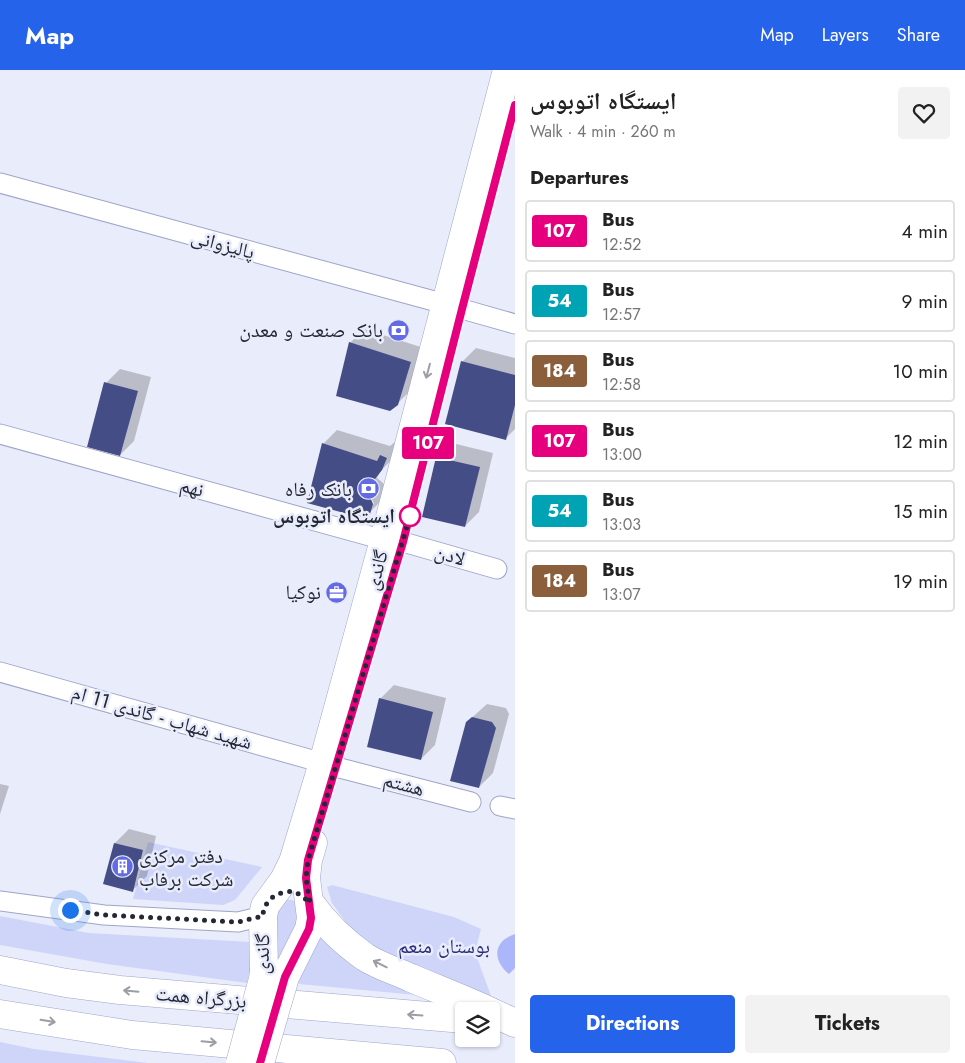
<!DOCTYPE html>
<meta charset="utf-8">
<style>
:root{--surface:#fff;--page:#f2f2f2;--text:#222;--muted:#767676;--line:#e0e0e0;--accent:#2563eb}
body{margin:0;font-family:Jost,"Noto Naskh Arabic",sans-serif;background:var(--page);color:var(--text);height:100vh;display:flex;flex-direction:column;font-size:19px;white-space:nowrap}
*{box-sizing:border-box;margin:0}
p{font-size:16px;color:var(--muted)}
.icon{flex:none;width:28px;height:28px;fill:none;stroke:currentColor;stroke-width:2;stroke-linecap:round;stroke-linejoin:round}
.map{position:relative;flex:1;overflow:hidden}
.side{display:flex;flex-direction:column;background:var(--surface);width:450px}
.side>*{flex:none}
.badge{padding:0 10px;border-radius:4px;font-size:18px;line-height:32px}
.buttons{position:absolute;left:455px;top:932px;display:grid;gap:10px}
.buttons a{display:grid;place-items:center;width:45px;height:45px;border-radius:5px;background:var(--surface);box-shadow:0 1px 4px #0004;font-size:25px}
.you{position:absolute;width:25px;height:25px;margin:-12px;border:4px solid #fff;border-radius:50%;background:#1a73e8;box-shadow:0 0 0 8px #1a73e833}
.map>.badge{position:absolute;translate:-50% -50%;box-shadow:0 0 0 2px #fff}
h2{padding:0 15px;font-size:19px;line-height:45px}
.round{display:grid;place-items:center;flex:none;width:52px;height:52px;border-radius:5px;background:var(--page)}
.overview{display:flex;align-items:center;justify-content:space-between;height:85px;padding:0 15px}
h1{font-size:24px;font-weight:700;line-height:38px}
.primary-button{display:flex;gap:10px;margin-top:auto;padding:10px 15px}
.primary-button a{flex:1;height:58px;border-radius:5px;background:var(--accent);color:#fff;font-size:20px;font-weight:700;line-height:58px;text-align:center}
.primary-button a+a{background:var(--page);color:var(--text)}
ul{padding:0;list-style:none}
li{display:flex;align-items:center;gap:15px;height:62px;margin:0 10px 8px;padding:0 5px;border:2px solid var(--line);border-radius:5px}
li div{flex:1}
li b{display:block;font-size:19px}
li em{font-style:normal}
li .badge{min-width:55px;font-weight:700;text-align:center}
header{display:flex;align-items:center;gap:30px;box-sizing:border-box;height:70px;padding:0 25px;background:var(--accent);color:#fff}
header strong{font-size:24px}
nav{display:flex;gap:28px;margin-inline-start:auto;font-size:18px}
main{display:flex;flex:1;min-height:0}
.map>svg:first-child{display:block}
.green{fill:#ced5f9}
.water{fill:#abb7fa}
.shadow{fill:#0003;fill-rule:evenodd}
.building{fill:#454d87}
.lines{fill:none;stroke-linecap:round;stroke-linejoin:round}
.minor-casing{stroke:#9fa5c7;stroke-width:21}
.secondary-casing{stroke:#9fa5c7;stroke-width:29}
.trunk-casing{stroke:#9fa5c7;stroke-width:29}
.minor{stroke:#fff;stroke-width:19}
.secondary{stroke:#fff;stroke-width:28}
.trunk{stroke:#fff;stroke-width:28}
.secondary-bridge-casing{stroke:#9fa5c7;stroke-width:29;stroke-linecap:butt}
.secondary-bridge{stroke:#fff;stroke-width:28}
.oneway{stroke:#9c9ea4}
.line-casing{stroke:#fff;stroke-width:11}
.line{stroke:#e6007e;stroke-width:8}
.walk{stroke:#242734;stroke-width:5;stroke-dasharray:0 9}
.stop-dot{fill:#fff;stroke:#e6007e;stroke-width:2.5}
.labels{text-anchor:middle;stroke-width:5;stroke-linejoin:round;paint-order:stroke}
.street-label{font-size:20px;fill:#242734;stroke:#e9ecfb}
.poi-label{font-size:20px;fill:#242734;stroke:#e9ecfb;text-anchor:end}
.stop-label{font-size:20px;font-weight:bold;fill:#242734;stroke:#e9ecfb;text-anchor:end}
.park-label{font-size:20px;fill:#2a2c78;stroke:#e9ecfb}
</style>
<header>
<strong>Map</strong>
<nav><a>Map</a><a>Layers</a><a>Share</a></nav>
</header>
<main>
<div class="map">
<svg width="515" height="993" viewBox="0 0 515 993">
<rect width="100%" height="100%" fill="#e9ecfb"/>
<g class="green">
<path d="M148,772l114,25 -27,33 -12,5 -90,-6z"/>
<path d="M332,815l122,32 27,12 -6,23 16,44 -26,-7 -84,-38 -29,-20 -20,-28 -5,-16z"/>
<path d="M284,829l8,1 8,5 2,6 -25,62 -5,-63z"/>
<path d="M0,846l89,17 161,9 2,17 -5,24 -140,-19 -107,-19z"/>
<path d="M321,855l128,73 -150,-14 6,-34z"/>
<path d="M0,972l34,7 114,14h-148z"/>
</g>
<path class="water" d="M515,864v34l-6,6c-17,-14 -16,-33 6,-40z"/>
<g class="shadow">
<path d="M364,259l60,19 -13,42 -14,14 -47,-61z"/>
<path d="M476,278l39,10v71l-10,10 -43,-77z"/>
<path d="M120,299l31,8 -17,64 -14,14 -14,-72z"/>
<path d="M337,360l53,16 5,-4 6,2 -5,11 -16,17 -3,6 6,5 4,7 -4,9 -14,14 -46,-69zM368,420l6,14h-2l-6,-13z"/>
<path d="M452,373l41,10 -14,59 -14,14 -41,-10 14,-59z"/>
<path d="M394,615l52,13 -11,47 -14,14 -41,-60z"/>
<path d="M487,634l19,4 3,6 -16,59 -14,14 -12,-65z"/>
<path d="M0,714l9,2 -9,28z"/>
<path d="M129,759l27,7 -9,40 -14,14 -18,-47z"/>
</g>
<g class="building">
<path d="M349,272l62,20 -13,43 -8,6 -54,-15z"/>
<path d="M461,291l54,14v30l-9,35 -61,-16z"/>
<path d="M104,312l34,9 -18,65 -33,-9z"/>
<path d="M322,373l55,18 3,-6 7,3 -5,12 -7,9 -8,7 -3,6 6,5 3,7 -3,10 -11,3 -52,-14z"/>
<path d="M436,387l44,10 -15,60 -43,-10z"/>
<path d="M379,628l54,14 -12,48 -54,-13z"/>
<path d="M472,647l20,5 4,6 -17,60 -29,-7 16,-59z"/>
<path d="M114,773l29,7 -10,42 -30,-8z"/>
</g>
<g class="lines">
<defs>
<g id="minor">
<path d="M0,113l445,121"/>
<path d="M462,239l53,15"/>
<path d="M0,364l384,106"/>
<path d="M403,472l94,27"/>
<path d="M0,602l323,91"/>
<path d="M336,697l135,35"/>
<path d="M500,736l15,3"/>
<path d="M0,831l104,14 134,7 25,-6"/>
</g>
<g id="secondary">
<path d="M264,901l-1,-55 2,-10 19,-26 9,-18 30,-99 61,-223 123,-470"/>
<path d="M285,907l24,-48 2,-11 -5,-40 2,-18 5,-17"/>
</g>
<g id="trunk">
<path d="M310,833c15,21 34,39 55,54 14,9 31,14 46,21 26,11 52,21 78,33"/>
<path d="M0,900l66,13 54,7 344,29"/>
<path d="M491,942l24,11"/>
<path d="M0,944l132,21 310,28"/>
</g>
</defs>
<use href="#minor" class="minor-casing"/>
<use href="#secondary" class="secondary-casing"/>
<use href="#trunk" class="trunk-casing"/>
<use href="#minor" class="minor"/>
<use href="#secondary" class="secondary"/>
<use href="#trunk" class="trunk"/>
<defs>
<g id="secondary-bridge">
<path d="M240,993l23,-84 1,-8"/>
<path d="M260,993l25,-86"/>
</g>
</defs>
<use href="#secondary-bridge" class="secondary-bridge-casing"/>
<use href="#secondary-bridge" class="secondary-bridge"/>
</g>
<defs><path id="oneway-shaft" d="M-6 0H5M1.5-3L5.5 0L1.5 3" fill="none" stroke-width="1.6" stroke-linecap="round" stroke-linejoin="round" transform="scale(1.25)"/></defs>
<g class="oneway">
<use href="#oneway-shaft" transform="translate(428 301) rotate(105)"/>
<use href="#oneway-shaft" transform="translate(380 894) rotate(-154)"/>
<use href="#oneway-shaft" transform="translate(131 921) rotate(-175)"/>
<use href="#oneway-shaft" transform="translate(415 945) rotate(-176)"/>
<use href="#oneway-shaft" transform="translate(48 951) rotate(9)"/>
<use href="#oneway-shaft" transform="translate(209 972) rotate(5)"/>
</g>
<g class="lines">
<defs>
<path id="line" d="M260,993l25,-86 24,-48 2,-11 -5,-40 2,-18 95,-318 59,-233 53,-204"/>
</defs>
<use href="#line" class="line-casing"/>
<use href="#line" class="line"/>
<path class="walk" d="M70,840l34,5 134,7 25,-6c0,-4 1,-8 3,-11 4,-9 18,-15 27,-13 7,1 12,7 17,11l-4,-25 2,-18 102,-344"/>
</g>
<defs>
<symbol id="bank-disc" viewBox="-11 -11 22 22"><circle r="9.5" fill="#636be4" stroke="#e9ecfb"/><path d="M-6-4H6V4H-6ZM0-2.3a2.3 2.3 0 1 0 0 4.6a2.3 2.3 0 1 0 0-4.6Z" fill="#fff"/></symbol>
<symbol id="office-disc" viewBox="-11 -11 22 22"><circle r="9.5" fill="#636be4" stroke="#e9ecfb"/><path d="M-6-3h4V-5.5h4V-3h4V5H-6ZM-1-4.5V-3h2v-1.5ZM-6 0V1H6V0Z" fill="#fff"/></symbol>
<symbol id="building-disc" viewBox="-11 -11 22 22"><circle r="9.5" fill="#636be4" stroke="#e9ecfb"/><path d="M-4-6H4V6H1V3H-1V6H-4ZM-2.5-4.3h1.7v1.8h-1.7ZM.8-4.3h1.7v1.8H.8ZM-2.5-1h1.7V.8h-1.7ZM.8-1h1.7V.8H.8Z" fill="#fff"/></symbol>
</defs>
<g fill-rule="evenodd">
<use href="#bank-disc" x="386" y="248" width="25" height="25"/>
<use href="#bank-disc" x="356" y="406" width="25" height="25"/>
<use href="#office-disc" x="324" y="510" width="25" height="25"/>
<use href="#building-disc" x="110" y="784" width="25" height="25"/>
</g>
<circle class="stop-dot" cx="410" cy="446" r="10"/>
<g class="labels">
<g class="street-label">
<text transform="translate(223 174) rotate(15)" y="7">پالیزوانی</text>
<text transform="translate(192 417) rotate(15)" y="7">نهم</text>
<text transform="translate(450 485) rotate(16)" y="7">لادن</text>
<text transform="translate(376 500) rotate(-75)" y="7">گاندی</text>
<text transform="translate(162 647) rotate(16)" y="7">شهید شهاب - گاندی 11 ام</text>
<text transform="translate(404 714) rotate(15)" y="7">هشتم</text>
<text transform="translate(262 884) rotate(-89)" y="7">گاندی</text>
<text transform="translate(201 927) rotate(5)" y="7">بزرگراه همت</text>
</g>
<g class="poi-label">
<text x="383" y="267">بانک صنعت و معدن</text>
<text x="352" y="426">بانک رفاه</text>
<text x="321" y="529">نوکیا</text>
<text x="139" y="793" text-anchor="start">دفتر مرکزی<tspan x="139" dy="23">شرکت برفاب</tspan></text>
</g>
<g class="stop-label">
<text x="395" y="453">ایستگاه اتوبوس</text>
</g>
<g class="park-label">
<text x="444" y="883">بوستان منعم</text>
</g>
</g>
</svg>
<div class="buttons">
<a><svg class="icon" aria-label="layers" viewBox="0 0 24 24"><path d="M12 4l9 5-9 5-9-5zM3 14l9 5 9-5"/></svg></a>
</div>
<div class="you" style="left:70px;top:840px"></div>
<b class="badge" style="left:428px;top:373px;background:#e6007e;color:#fff">107</b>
</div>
<section class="side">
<div class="overview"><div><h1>ایستگاه اتوبوس</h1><p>Walk · 4 min · 260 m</p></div><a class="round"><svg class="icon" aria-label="heart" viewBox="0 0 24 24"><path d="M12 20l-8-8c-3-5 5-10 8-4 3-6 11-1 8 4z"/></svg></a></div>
<h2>Departures</h2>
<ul>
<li><span class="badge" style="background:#e6007e;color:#fff">107</span><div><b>Bus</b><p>12:52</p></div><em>4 min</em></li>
<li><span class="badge" style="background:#00a3b4;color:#fff">54</span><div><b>Bus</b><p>12:57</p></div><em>9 min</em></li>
<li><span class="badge" style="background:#8b5e3c;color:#fff">184</span><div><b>Bus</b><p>12:58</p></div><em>10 min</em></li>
<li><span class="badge" style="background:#e6007e;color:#fff">107</span><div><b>Bus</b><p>13:00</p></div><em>12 min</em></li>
<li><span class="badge" style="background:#00a3b4;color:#fff">54</span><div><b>Bus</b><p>13:03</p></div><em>15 min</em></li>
<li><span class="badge" style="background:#8b5e3c;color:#fff">184</span><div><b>Bus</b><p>13:07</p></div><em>19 min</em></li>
</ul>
<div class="primary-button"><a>Directions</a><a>Tickets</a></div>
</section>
</main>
